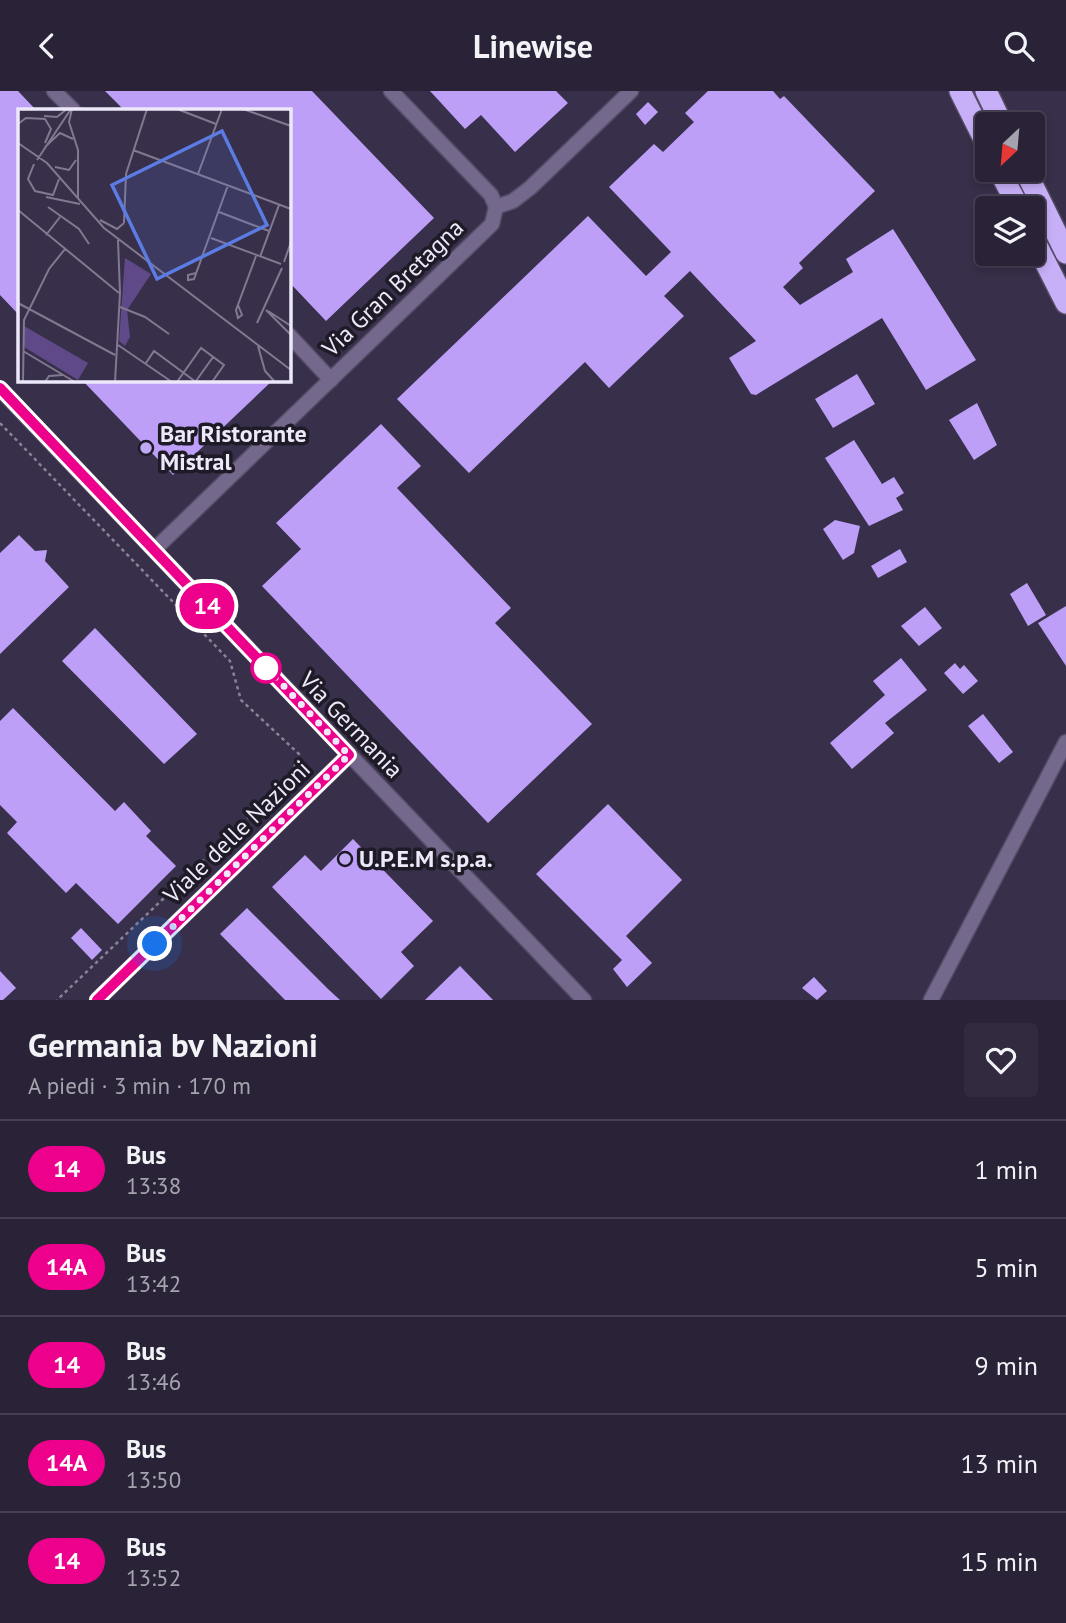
<!DOCTYPE html>
<html lang="it">
<meta charset="utf-8">
<style>
:root{--surface:#2a2338;--page:#322b40;--text:#f1f3f6;--muted:#a5a4ae;--line:#464053}
body{margin:0;font-family:"PT Sans",sans-serif;background:var(--page);color:var(--text);height:100vh;display:flex;flex-direction:column;font-size:26px;white-space:nowrap}
*{box-sizing:border-box;margin:0}
p{font-size:23px;color:var(--muted)}
.icon{flex:none;width:38px;height:38px;fill:none;stroke:currentColor;stroke-width:2;stroke-linecap:round;stroke-linejoin:round}
.map{position:relative;height:909px;overflow:hidden}
.drawer{display:flex;flex-direction:column;background:var(--surface);flex:1}
.drawer>*{flex:none}
.badge{padding:0 14px;border-radius:23px;font-size:24px;line-height:46px}
.needle{width:46px;rotate:206deg}
.buttons{position:absolute;left:975px;top:21px;display:grid;gap:14px}
.buttons a{display:grid;place-items:center;width:70px;height:70px;border-radius:7px;background:var(--surface);box-shadow:0 4px 10px #0003,0 0 0 2px var(--line);font-size:35px}
.you{position:absolute;width:35px;height:35px;margin:-18px;border:5px solid #fff;border-radius:50%;background:#1a73e8;box-shadow:0 0 0 10px #1a73e833}
.map>.badge{position:absolute;translate:-50% -50%;box-shadow:0 0 0 4px #fff}
.round{display:grid;place-items:center;flex:none;width:74px;height:74px;border-radius:7px;background:var(--page)}
.overview{display:flex;align-items:center;justify-content:space-between;height:119px;padding:0 28px}
h1{font-size:33px;font-weight:600;line-height:52px}
ul{padding:0;list-style:none}
li{display:flex;align-items:center;gap:21px;height:98px;padding:0 28px;border-top:2px solid var(--line)}
li div{flex:1}
li b{display:block;font-size:26px}
li em{font-style:normal}
li .badge{min-width:77px;font-weight:700;text-align:center}
header{display:flex;justify-content:space-between;align-items:center;height:91px;padding:0 28px;background:var(--surface);font-size:32px;font-weight:600}
.map>svg:first-child{display:block}
.building{fill:#bd9ff8}
.lines{fill:none;stroke-linecap:round;stroke-linejoin:round}
.street-casing{stroke:#554d66;stroke-width:17}
.highway-casing{stroke:#554d66;stroke-width:24}
.path{stroke:#898399;stroke-width:2.5;stroke-dasharray:3.5 3.5;stroke-linecap:butt}
.street{stroke:#74688d;stroke-width:14}
.highway{stroke:#c8b0f8;stroke-width:21}
.line-casing{stroke:#fff;stroke-width:16}
.line{stroke:#ec008c;stroke-width:10}
.walk{stroke:#ede9fa;stroke-width:7;stroke-dasharray:0 12.6}
.poi-dot{fill:#c1a8f3;stroke:#1e1a26;stroke-width:2.5}
.stop-dot{fill:#fff;stroke:#ec008c;stroke-width:3.5}
.labels{text-anchor:middle;stroke-width:7;stroke-linejoin:round;paint-order:stroke}
.street-label{font-size:24px;fill:#ede9fa;stroke:#1e1a26}
.poi-label{font-size:24px;font-weight:bold;fill:#ede9fa;stroke:#1e1a26;text-anchor:start}
.inset-road{fill:none;stroke:#807990;stroke-width:2}
.view{fill:#5b7ce2;fill-opacity:0.15;stroke:#5b7ce2;stroke-width:3.5}
.inset-edge{fill:none;stroke:#ede9fa;stroke-width:3.5}
</style>
<header><svg class="icon" aria-label="back" viewBox="0 0 24 24"><path d="M15 5l-7 7 7 7"/></svg>Linewise<svg class="icon" aria-label="search" viewBox="0 0 24 24"><circle cx="10" cy="10" r="6"/><path d="M15 15l6 6"/></svg></header>
<div class="map">
<svg width="1066" height="909" viewBox="0 0 1066 909">
<rect width="100%" height="100%" fill="#382f4a"/>
<g class="building">
<path d="M0,0h18l18,19h-17v205l-19,-20z"/>
<path d="M105,0h207l122,127 -108,103 -37,-39v-172h-165z"/>
<path d="M430,0h126l12,12 -53,49 -34,-37 -16,14z"/>
<path d="M708,0h65l7,8 4,-3 91,95 -76,72 4,5 -20,19 17,18 53,-33 -7,-13 47,-30 83,131 -50,30 -44,-72 -126,77 -5,-1 -22,-36 27,-17 -66,-70 -26,25 20,20 -75,72 -24,-26 -116,111 -72,-74 191,-183 58,60 25,-24 -62,-65 45,-43 9,8 31,-30 -9,-9z"/>
<path d="M648,11l10,10 -13,13 -9,-11z"/>
<path d="M857,283l18,30 -42,24 -18,-29z"/>
<path d="M82,289h191l-100,95z"/>
<path d="M977,312l20,42 -23,15 -25,-40z"/>
<path d="M381,333l40,42 -24,22 114,120 -16,15 97,101 -104,99 -226,-237 39,-37 -25,-26z"/>
<path d="M854,349l28,44 12,-7 10,16 -8,5 7,12 -34,16 -44,-68z"/>
<path d="M835,429l25,6 -6,27 -11,7 -20,-31z"/>
<path d="M19,444l16,16 12,-1 -2,11 24,26 -69,67v-101z"/>
<path d="M900,458l7,13 -29,16 -7,-12z"/>
<path d="M1027,492l19,32 -18,11 -18,-32z"/>
<path d="M1066,515v60l-28,-43z"/>
<path d="M925,516l17,21 -23,18 -18,-20z"/>
<path d="M95,537l102,106 -33,30 -102,-103z"/>
<path d="M901,567l26,32 -42,33 9,10 -42,36 -22,-26 55,-48 -12,-14z"/>
<path d="M955,572l5,6 4,-4 14,16 -15,13 -19,-21z"/>
<path d="M13,617l102,103 9,-9 27,29 -5,5 30,30 -58,58 -42,-41 -10,10 -59,-60 10,-11 -17,-17v-84z"/>
<path d="M983,623l30,38 -14,11 -31,-37z"/>
<path d="M608,713l74,76 -56,56 26,27 -25,24 -14,-18 9,-9 -86,-86z"/>
<path d="M353,748l80,82 -32,31 13,14 -33,33 -109,-112 33,-32 16,16z"/>
<path d="M247,817l81,81 12,11h-55l-65,-66z"/>
<path d="M81,837l21,22 -10,10 -21,-22z"/>
<path d="M460,875l33,34h-68z"/>
<path d="M0,880l16,17 -13,12h-3z"/>
<path d="M814,886l13,14 -10,9 -15,-12z"/>
</g>
<g class="lines">
<defs>
<g id="street">
<path d="M54,0l19,19"/>
<path d="M391,0l100,104 5,12"/>
<path d="M496,116l17,-6 17,-13 101,-97"/>
<path d="M289,244l42,45"/>
<path d="M0,298l584,611"/>
<path d="M154,459l338,-326 4,-17"/>
<path d="M97,909l252,-245"/>
<path d="M931,909l135,-258"/>
</g>
<g id="highway">
<path d="M960,0l27,54"/>
<path d="M986,0l16,33"/>
<path d="M999,79l20,38"/>
<path d="M1025,79l41,83"/>
<path d="M1032,145l34,67"/>
</g>
</defs>
<use href="#street" class="street-casing"/>
<use href="#highway" class="highway-casing"/>
<path class="path" d="M0,332l230,238 11,39 58,54 -8,23 -234,223"/>
<use href="#street" class="street"/>
<use href="#highway" class="highway"/>
</g>
<g class="lines">
<defs>
<path id="line" d="M0,297l349,367 -252,245"/>
</defs>
<use href="#line" class="line-casing"/>
<use href="#line" class="line"/>
<path class="walk" d="M155,853l194,-189 -88,-93 5,6"/>
</g>
<g class="poi-dot">
<circle cx="146" cy="357" r="7"/>
<circle cx="345" cy="768" r="7"/>
</g>
<circle class="stop-dot" cx="266" cy="577" r="14"/>
<g class="labels">
<g class="street-label">
<text transform="translate(393 197) rotate(-44)" y="8">Via Gran Bretagna</text>
<text transform="translate(351 634) rotate(46)" y="8">Via Germania</text>
<text transform="translate(237 741) rotate(-44)" y="8">Viale delle Nazioni</text>
</g>
<g class="poi-label">
<text x="160" y="351">Bar Ristorante<tspan x="160" dy="28">Mistral</tspan></text>
<text x="359" y="776">U.P.E.M s.p.a.</text>
</g>
</g>
<g transform="translate(18 18)">
<rect width="273" height="273" fill="#382f4a"/>
<path d="M107,149l26,16 -24,36 3,27 -5,9 -6,-5zM6,217l64,37 -10,17 -54,-33z" fill="#604989"/>
<path class="inset-road" d="M54,0l-3,13 9,28v48M159,0l39,15M225,0l48,17M26,7l13,1 10,-8M0,15l8,-6 19,1 6,10 -6,14M0,34l29,20 57,65 187,142M27,38l15,-14 13,6M115,41l158,59M19,51l34,-51M16,55l-6,15 7,12 18,4 6,-16M37,58l14,3 7,-10M180,65l24,-65M28,88l34,7M30,98l31,22 10,15M0,101l101,83M201,103l50,19M82,111l17,9 7,-6M106,114l2,-49 21,-65M28,126l14,-18M193,129l70,26M100,131l2,53M242,148l19,-52M266,153l7,-20M178,164l-8,2v5l6,-1 34,-94M0,194l97,52M220,196l4,10 -4,3 -2,-8 20,-54M102,198l25,10 24,17M248,201l25,25M250,202l23,15M239,214l25,-55M100,236l54,37M240,237l7,25 10,11M5,242l52,31M128,254l8,-12 42,31M178,272l17,-24M5,273l1,-62 25,-51 16,-20M27,273l4,-6 14,-1M97,273l5,-89M159,273l24,-34 23,17 -12,17"/>
<path class="view" d="M204,22l45,94 -110,54 -45,-94z"/>
<rect width="273" height="273" class="inset-edge"/>
</g>
</svg>
<div class="buttons">
<a><svg class="needle" viewBox="-14 -14 28 28"><path d="M0-13l5 13h-10z" fill="#e53935"/><path d="M0 13l5-13h-10z" fill="#a5a4ae"/></svg></a>
<a><svg class="icon" aria-label="layers" viewBox="0 0 24 24"><path d="M12 4l9 5-9 5-9-5zM3 14l9 5 9-5"/></svg></a>
</div>
<div class="you" style="left:155px;top:853px"></div>
<b class="badge" style="left:207px;top:515px;background:#ec008c;color:#fff">14</b>
</div>
<section class="drawer">
<div class="overview"><div><h1>Germania bv Nazioni</h1><p>A piedi · 3 min · 170 m</p></div><a class="round"><svg class="icon" aria-label="heart" viewBox="0 0 24 24"><path d="M12 20l-8-8c-3-5 5-10 8-4 3-6 11-1 8 4z"/></svg></a></div>
<ul>
<li><span class="badge" style="background:#ec008c;color:#fff">14</span><div><b>Bus</b><p>13:38</p></div><em>1 min</em></li>
<li><span class="badge" style="background:#ec008c;color:#fff">14A</span><div><b>Bus</b><p>13:42</p></div><em>5 min</em></li>
<li><span class="badge" style="background:#ec008c;color:#fff">14</span><div><b>Bus</b><p>13:46</p></div><em>9 min</em></li>
<li><span class="badge" style="background:#ec008c;color:#fff">14A</span><div><b>Bus</b><p>13:50</p></div><em>13 min</em></li>
<li><span class="badge" style="background:#ec008c;color:#fff">14</span><div><b>Bus</b><p>13:52</p></div><em>15 min</em></li>
</ul>
</section>
